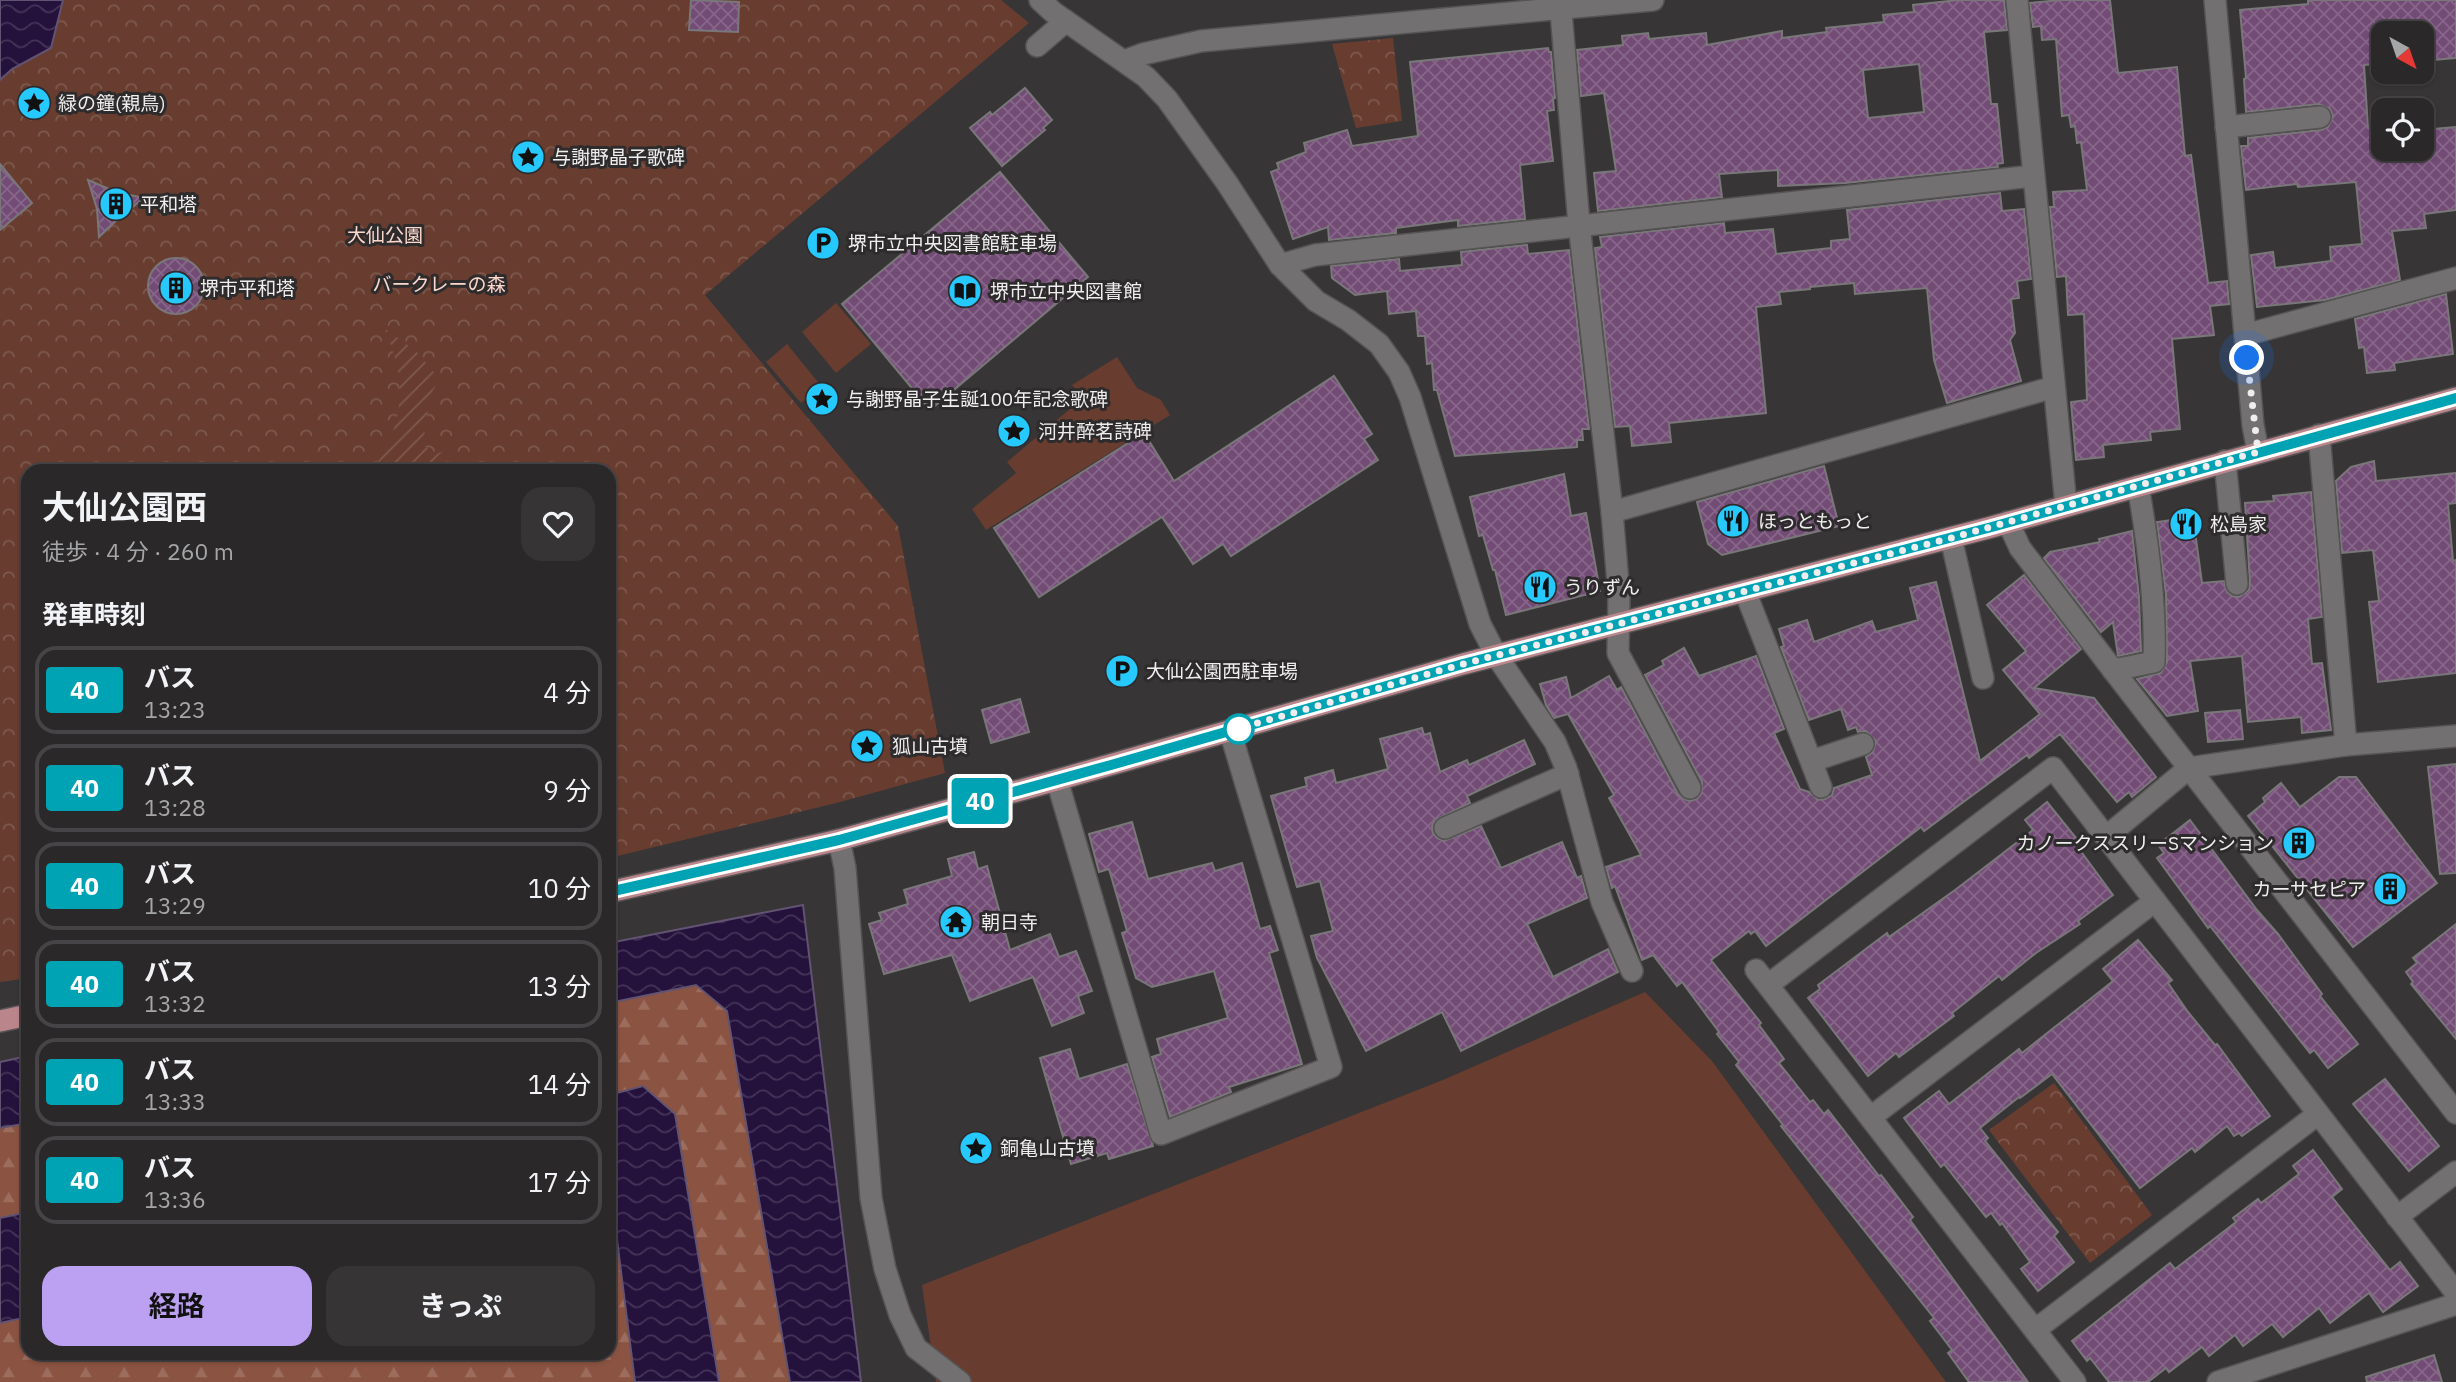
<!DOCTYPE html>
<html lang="ja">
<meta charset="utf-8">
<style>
:root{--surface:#2a2829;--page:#363435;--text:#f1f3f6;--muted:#a5a6a8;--line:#464446;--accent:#bca0f2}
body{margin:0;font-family:"IBM Plex Sans","Noto Sans JP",sans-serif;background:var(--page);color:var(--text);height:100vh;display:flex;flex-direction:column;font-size:26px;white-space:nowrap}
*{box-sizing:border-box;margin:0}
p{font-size:23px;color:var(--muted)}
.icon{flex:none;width:38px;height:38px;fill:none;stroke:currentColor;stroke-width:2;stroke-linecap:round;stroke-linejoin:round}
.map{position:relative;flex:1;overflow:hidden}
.panel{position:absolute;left:21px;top:464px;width:595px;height:896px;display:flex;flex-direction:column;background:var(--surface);border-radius:21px;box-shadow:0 2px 5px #0004,0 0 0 2px var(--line)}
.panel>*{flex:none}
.badge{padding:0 14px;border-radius:5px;font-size:24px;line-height:46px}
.needle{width:46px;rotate:140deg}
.tools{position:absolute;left:2371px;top:21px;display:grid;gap:14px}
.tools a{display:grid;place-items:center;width:63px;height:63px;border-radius:14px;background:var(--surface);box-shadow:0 2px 5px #0004,0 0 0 2px var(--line);font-size:35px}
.you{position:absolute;width:35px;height:35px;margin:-18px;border:5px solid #fff;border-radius:50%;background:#1a73e8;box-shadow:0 0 0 10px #1a73e833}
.map>.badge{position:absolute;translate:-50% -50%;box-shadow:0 0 0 4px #fff}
h2{padding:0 21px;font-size:26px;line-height:63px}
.round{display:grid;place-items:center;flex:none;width:74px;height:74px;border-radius:21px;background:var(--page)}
.overview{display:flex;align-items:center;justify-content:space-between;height:119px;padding:0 21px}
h1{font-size:33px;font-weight:700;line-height:52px}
.cta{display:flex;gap:14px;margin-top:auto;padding:14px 21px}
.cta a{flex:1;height:80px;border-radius:21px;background:var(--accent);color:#111;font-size:28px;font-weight:700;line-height:80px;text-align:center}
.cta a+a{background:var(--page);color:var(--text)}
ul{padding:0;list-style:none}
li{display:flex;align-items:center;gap:21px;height:88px;margin:0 14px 10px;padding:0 7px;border:4px solid var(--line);border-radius:21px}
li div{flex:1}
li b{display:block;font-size:26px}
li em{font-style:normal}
li .badge{min-width:77px;font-weight:700;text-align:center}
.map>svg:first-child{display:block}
.grass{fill:#683d30}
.forest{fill:url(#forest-firs)}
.park{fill:url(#park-crowns)}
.garden{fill:url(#garden-furrows)}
.water{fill:url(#water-waves);stroke:#615371;stroke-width:2}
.building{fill:url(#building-cross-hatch);stroke:#797779;stroke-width:2;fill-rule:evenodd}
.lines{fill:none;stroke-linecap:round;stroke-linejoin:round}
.minor-casing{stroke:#565354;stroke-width:24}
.major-casing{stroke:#565354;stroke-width:24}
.minor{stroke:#737071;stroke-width:21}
.major{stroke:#ba868b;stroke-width:21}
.line-casing{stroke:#fff;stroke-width:16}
.line{stroke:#00a3b4;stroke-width:10}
.walk{stroke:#efedee;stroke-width:7;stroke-dasharray:0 12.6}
.stop-dot{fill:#fff;stroke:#00a3b4;stroke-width:3.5}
.labels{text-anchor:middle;stroke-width:6;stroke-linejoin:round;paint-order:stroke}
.poi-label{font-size:19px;fill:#efedee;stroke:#2e2b2d;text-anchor:start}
.park-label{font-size:19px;fill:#fcd7cc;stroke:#2e2b2d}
</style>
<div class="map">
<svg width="2456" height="1382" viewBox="0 0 2456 1382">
<defs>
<pattern id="forest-firs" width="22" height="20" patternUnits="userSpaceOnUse" patternTransform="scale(1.75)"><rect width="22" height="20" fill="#8b5341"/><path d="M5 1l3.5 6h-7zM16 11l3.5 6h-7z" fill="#9c6c5d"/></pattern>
<pattern id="park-crowns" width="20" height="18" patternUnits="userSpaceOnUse" patternTransform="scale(1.75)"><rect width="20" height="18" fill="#683d30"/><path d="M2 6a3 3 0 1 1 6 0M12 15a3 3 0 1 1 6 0" fill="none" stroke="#7e594e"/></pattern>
<pattern id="garden-furrows" width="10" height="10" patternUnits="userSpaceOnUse" patternTransform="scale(1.75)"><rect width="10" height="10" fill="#683d30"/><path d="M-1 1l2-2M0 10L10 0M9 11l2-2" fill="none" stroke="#7e594e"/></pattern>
<pattern id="water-waves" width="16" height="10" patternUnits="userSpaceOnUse" patternTransform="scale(1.75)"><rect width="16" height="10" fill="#24113c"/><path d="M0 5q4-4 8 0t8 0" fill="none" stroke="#443458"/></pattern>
<pattern id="building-cross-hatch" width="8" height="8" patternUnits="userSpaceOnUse" patternTransform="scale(1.75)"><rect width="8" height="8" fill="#734c76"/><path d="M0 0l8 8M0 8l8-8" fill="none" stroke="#87668a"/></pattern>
</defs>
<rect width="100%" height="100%" fill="#383537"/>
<g class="grass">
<path d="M836,303l35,41 -35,29 -34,-41z"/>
<path d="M787,344l34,42 -20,17 -35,-41z"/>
<path d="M1117,357l20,31 24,12 9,15 -184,115 -14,-21 44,-36 -9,-11 76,-64 -11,-13z"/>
<path d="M1645,992l67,69 234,321h-1010l-14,-97 521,-205z"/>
</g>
<g class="forest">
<path d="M696,985l31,26 63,371h-71l-44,-267 -32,-29 -34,9v-92z"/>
<path d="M28,1123v89l-28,6v-90z"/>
<path d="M609,1214l5,2 21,166h-635v-59l28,-6v36h581z"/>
</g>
<g class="park">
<path d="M0,0h1001l28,23 -324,272 193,231 47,247 -105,29 -231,56v-387h-581v507l-28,4z"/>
<path d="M1393,38l9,83 -46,7 -24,-84z"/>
<path d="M2054,1083l98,132 -62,48 -101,-133z"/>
</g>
<path class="garden" d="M384,328l32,23 21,25 -9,32 -5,37 13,9 13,-5 -4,22h-69l-2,-2c31,-48 34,-89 10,-141z"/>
<g class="water">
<path d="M0,0h63l-12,48 -39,21 -12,11z"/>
<path d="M803,905l58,477h-71l-63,-371 -31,-26 -87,18v-60z"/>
<path d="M28,1056v67l-28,5v-66z"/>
<path d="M643,1086l32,28 44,268h-84l-21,-166 -5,-2v-119z"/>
<path d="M28,1212v105l-28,6v-105z"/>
</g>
<g class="building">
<path d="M691,0l48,2 -1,30 -49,-2z"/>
<path d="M1958,0h46l3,30 -23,2 7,72h6l6,59 -6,1 1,3 -153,16 -67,3v-16l-59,4 3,23 -124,14 -4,-38 22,-2 -12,-78 -23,3 -4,-46 46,-5 -1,-9 26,-3 1,6 57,-6 1,12 75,-14v7l45,-6 -1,-4 58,-6 -1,-7 31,-3 -1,-7zM1919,64l5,48 -56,6 -5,-48z"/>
<path d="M2060,0h50l8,73 59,-6 8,89 6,-1 17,128 19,-2 2,23 -19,2 4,29 -42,4 8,90 -30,3 1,8 -48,5 1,12 -28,3 -5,-58 16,-2 -3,-86 -16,1 -2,-39 -9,1 -7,-70h4l-1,-15 34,-2 -6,-48 -4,1 -2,-17 -4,1 -2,-12 -7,1 -6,-77 -14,1 -1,-14 -8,1 -3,-24z"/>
<path d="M2308,0h148v58l-34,3v-28h-38v30l-20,2 4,63h2v7l14,-1v15h38v-19l34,-3v83l-32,4 2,14 -34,3 8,49 -75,20 -68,7 -6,-52 22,-3 2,16 56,-7 -1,-14 32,-3 -6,-62 -58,5 -1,-3 -51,6 -5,-44h7v-8l73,-8 7,-3 5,-11 -3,-7 -11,-5 -73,8 -2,-33 2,-1 -6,-68 68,-6z"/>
<path d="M1548,48l1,4h2l4,46 -2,1 1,11 -7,1 6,50 -33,4 5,54 -67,7v-6l-62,8v5l-67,7 -1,-13 -35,12 -22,-67 8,-3 -2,-6 29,-11 -2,-9 43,-13 5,16 66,-10 -8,-74z"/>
<path d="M1025,88l27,32 -9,8 2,2 -43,36 -32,-38 20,-16 2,3z"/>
<path d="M0,164l32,39 -32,27z"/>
<path d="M1000,172l88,105 -158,133 -88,-106z"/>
<path d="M88,180l28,12 28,6 -23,18 -22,21 -2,-28z"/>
<path d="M2000,193l2,18 22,-2 7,70 -14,2 2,17 -8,1 4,34 -5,7 11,41 -74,22 -13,-43 -7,-72 -72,6 -1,-11 -44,4v2l-31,3 2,12 -25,3 10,106 -97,10 2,19 -39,4 -2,-20 -15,1 -20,-179 7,-1 -2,-10 124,-14 1,10 48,-4 3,25 55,-6v-7l19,-2 -3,-29z"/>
<path d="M1527,245l1,9 41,-4 20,179h-7l1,11h-6v7l-122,9 -18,-66h-3l-2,-27 -5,1 -2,-28h-7l-2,-25 -27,3 -2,-23 -32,4 -23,-17 -1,-12 68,-7 1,12 62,-6 -1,-13z"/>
<circle cx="176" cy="286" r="28"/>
<path d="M2446,294l7,60 -59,9 1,7 -28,3 -3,-26 -5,1 -4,-29z"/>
<path d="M1334,376l38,58 -8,5 14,21 -147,96 -8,-12 -30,20 -31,-47 -123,80 -45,-69 150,-95 30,48z"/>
<path d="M2374,461l2,20 80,-8v30l-8,1 5,57 3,-1v113l-78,9 -9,-80 10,-1 -6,-51 -31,3 -6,-72 15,-14z"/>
<path d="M1824,466l15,60 -117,29 -14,-11 -11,-42z"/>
<path d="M1564,474l7,42 15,-3 14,78 -94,24 -11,-45h-2l-10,-35 -4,1 -9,-39z"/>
<path d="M2311,492l11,125 -14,2 4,45 10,-1 9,67 -29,3 -1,-16 -53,5 -6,-66 -52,5 8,50 -31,5 -30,-37 24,-6 6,-11 -1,-67 -9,-73 36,-5 9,66 22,-2 3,11 5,4 7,1 10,-7 1,-7 -5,-80 29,-2 -1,-5z"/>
<path d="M2132,531l7,66 2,54 -23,5 -5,-34 -12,10 -57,-74 6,-6 50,-10 -1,-3z"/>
<path d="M2024,575l57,74 -47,39 60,10 62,79 -24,20 -3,-5 -12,10 -57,-68 -31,24 -2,-3 -103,76 -3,-4 -155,119 -11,-15 -4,3 -2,-3 -38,29 50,63 -2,2 25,34 -5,4 31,39 3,-2 11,14 4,-4 51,66 2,-1 32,42 -3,3 118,162h-59l-21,-29 4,-3 -22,-29 4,-3 -153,-192 2,-1 -47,-60 3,-3 -22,-28 2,-2 -37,-50 -5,4 -24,-31 -11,5 -27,-74 -3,2 -6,-21 35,-12 -32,-57 5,-3 -46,-81 -14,4 -8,-13 -6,-21 26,-7 5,21 38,-22 8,14 4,-3 57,107 6,5 6,2 7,-2 4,-5 1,-12 -57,-107 19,-10 -2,-4 22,-13 15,28 57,-20 28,73 -10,4 26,56 9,3 9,8 7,-1 7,-4 2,-7 38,-13 -6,-18 7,-5 3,-11 -10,-10 -8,1 -2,-5 -8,3 -7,-21 -32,11 -28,-73 3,-1 -5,-17 28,-9 7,22 58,-21 4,11 42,-12 -8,-32 26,-6 44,179 60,-47 -37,-44 23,-19 -39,-46z"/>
<path d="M1020,699l9,33 -38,11 -9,-33z"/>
<path d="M2240,710l3,29 -35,3 -3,-29z"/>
<path d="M1422,728l2,7 6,-2 10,39 27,-12 2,5 55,-25 11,24 -68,32 3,7 -35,17 -3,6 1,7 4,5 7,3 37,-15 20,42 61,-26 15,36 4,-2 6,22 -60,26 26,53 55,-28 10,23 -157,79 -19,-39 -76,39 -49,-93 -6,-22 22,-5 -13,-50 -23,6 -26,-91 36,-10 -2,-8 28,-8 3,13 52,-14 -8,-30z"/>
<path d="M2456,764v109l-16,1 -12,-107z"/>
<path d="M2339,777h17l81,106 -84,64 -105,-131 17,-14 -2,-4 18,-15 19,24z"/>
<path d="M2047,802l33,41 -3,3 36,49 -35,26 2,3 -44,29 -34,27 -3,-4 -47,37 2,3 -55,41 -3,-4 -28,23 -60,-78 12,-9 -2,-4 69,-52 2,4 66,-47 78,-60 -8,-10z"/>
<path d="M2190,820l67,90 21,24 44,60 -2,2 38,48 -30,24 -14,-18 -4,3 -100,-127 -2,2 -51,-70 7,-5 -6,-8z"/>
<path d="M1132,822l16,57 64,-16 3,8 27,-8 18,66 10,-3 8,24 -9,3 33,111 -73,23 2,5 -61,25 -18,-60 9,-3 -4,-15 71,-21 -14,-47 -62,16 -16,-9 -14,-45 5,-2 -18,-62 -10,3 -10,-38z"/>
<path d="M974,852l4,17 9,-3 23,84 40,-16 9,23 17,-6 16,40 -14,5 6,17 -32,13 -19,-49 -63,24 -18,-46 -68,19 -15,-50 13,-4 -3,-7 29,-9 -4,-14 48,-14 -4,-17z"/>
<path d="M2456,924v115l-45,-55 2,-2 -7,-10 11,-9 -4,-5z"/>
<path d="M2138,940l34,40 -4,3 20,29 27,33 2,-1 53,72 -28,20 -3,-3 -5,3 -7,-10 -32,26 -3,-4 -52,40 -88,-114 -32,24 -1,-1 -39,31 8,10 -3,3 73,91 -4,4 20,26 -36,29 -17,-22 9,-7 -28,-39 -2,2 -9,-12 -5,4 -42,-53 -3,3 -37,-49 35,-27 10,13 70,-55 3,4 91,-72 -10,-12z"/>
<path d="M1070,1049l9,30 48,-15 26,82 -44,13 -2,-6 -36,11 -31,-106z"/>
<path d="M2385,1079l54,67 -30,25 -56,-67z"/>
<path d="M2313,1150l29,39 -10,8 58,73 10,-8 18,24 -35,26 -14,-19 -39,30 -11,-15 -36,29 -11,-13 -29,22 -8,-11 -26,21 -7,-9 -33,25 -3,-4 -18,14h-39l-19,-24 -3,3 -15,-20 98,-78 5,6 61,-47 -3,-4 25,-19 3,4 38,-29 -6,-8z"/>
<path d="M2434,1355l8,27h-75l-1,-5z"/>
</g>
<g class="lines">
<defs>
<g id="minor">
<path d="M1040,0l13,12 93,65 21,22 60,84 53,82 36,36 32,19 31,24 20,28 11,25 70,227 16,31 59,87 11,26 36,134 30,69"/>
<path d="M1560,0l19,224 33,288 7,83 -1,58 72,135"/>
<path d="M2017,0l49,506"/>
<path d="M2215,0l38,425 5,27"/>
<path d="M1037,46l29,-25"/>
<path d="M1124,61l19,-7 58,-13 452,-41"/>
<path d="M2226,127l94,-10"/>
<path d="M1280,265l35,-10 718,-79"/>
<path d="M2245,335l211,-57"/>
<path d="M2319,435l27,310"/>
<path d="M2225,461l12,123"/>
<path d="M1612,512l442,-125"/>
<path d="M2008,522l12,26 93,122 343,443"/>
<path d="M1951,538l32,140"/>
<path d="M1745,591l76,196"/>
<path d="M2113,670l41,-8c2,-57 -6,-120 -16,-176"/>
<path d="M1812,761l51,-17"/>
<path d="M1057,780l104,354 170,-67 -101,-336"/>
<path d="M1445,828l123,-54"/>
<path d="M2106,837l83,-69 157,-23 110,-9"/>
<path d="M839,840l6,28 26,330 14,71 15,46 16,33 44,34"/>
<path d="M1756,970l319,412"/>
<path d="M1768,985l285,-217 403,525"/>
<path d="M1871,1117l284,-216"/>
<path d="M2397,1217l59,-45"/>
<path d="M2035,1330l283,-216"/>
<path d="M2218,1382l238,-78"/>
</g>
<g id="major">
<path d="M609,892l230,-52 218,-60 406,-116 525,-136 468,-130"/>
<path d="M0,1021l28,-6"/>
</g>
</defs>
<use href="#minor" class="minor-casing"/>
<use href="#major" class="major-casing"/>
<use href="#minor" class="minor"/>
<use href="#major" class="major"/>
</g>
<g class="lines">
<defs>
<path id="line" d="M609,892l230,-52 272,-75 352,-101 525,-136 468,-130"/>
</defs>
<use href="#line" class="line-casing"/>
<use href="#line" class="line"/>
<path class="walk" d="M1239,729l-9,2 233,-67 488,-126 307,-86 -11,-94"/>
</g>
<defs>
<symbol id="sight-disc" viewBox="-11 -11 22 22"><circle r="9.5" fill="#26c9fe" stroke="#2e2b2d"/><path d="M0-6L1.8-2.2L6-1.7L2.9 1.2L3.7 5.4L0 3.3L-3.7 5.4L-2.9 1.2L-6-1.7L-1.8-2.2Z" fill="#111"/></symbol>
<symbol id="building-disc" viewBox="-11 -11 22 22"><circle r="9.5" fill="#26c9fe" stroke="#2e2b2d"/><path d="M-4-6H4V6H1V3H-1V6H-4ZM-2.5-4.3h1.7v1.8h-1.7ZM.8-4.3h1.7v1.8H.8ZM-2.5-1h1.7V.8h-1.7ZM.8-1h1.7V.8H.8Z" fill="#111"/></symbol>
<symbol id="parking-disc" viewBox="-11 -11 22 22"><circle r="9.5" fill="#26c9fe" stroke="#2e2b2d"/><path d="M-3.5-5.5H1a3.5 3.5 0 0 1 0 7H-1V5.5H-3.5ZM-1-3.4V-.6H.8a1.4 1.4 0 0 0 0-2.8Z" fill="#111"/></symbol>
<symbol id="library-disc" viewBox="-11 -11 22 22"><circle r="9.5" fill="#26c9fe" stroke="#2e2b2d"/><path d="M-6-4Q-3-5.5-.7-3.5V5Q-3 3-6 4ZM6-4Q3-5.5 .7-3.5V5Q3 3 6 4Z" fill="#111"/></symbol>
<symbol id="restaurant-disc" viewBox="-11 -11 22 22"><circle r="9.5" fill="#26c9fe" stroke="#2e2b2d"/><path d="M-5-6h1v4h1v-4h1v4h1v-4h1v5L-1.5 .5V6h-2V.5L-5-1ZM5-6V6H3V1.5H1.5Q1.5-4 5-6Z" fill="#111"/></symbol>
<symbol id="temple-disc" viewBox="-11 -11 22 22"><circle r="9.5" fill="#26c9fe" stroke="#2e2b2d"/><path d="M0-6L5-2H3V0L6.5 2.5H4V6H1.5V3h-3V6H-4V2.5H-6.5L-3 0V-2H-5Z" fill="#111"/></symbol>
</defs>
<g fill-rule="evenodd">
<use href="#sight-disc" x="15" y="84" width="38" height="38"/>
<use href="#sight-disc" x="509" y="138" width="38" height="38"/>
<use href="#building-disc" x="97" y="185" width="38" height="38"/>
<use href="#parking-disc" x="804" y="224" width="38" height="38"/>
<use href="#building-disc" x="157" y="269" width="38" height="38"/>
<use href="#library-disc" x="946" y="272" width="38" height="38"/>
<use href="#sight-disc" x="803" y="380" width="38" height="38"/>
<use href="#sight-disc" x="995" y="412" width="38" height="38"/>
<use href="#restaurant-disc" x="1714" y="502" width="38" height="38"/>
<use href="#restaurant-disc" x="2167" y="505" width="38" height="38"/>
<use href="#restaurant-disc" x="1521" y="568" width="38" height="38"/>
<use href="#parking-disc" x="1103" y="652" width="38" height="38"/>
<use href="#sight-disc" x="848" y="727" width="38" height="38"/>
<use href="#building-disc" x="2280" y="824" width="38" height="38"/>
<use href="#building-disc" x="2371" y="870" width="38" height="38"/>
<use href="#temple-disc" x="937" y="903" width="38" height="38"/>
<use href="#sight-disc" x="957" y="1129" width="38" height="38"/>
</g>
<circle class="stop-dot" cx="1239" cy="729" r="14"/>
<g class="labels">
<g class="poi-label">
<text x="58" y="110">緑の鐘(親鳥)</text>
<text x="552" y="164">与謝野晶子歌碑</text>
<text x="140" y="211">平和塔</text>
<text x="848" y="250">堺市立中央図書館駐車場</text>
<text x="200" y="295">堺市平和塔</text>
<text x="990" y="298">堺市立中央図書館</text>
<text x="846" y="406">与謝野晶子生誕100年記念歌碑</text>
<text x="1038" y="438">河井醉茗詩碑</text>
<text x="1758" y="528">ほっともっと</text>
<text x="2210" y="531">松島家</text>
<text x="1564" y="594">うりずん</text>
<text x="1146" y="678">大仙公園西駐車場</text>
<text x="892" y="753">狐山古墳</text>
<text x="2274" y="850" text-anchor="end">カノークススリーSマンション</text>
<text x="2366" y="896" text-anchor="end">カーサセピア</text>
<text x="981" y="929">朝日寺</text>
<text x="1000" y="1155">銅亀山古墳</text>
</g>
<g class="park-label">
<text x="385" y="242">大仙公園</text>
<text x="439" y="291">バークレーの森</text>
</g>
</g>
</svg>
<div class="tools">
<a><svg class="needle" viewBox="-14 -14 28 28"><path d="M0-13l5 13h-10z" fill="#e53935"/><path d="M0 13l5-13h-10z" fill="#a5a6a8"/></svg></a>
<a><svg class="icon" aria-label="locate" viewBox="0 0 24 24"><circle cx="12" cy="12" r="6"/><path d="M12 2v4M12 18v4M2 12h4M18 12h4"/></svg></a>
</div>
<div class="you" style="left:2247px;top:358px"></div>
<b class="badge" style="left:980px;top:801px;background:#00a3b4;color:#fff">40</b>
<section class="panel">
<div class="overview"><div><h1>大仙公園西</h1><p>徒歩 · 4 分 · 260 m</p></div><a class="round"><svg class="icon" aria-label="heart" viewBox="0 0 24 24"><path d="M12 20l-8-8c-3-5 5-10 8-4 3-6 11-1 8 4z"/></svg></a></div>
<h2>発車時刻</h2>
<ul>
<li><span class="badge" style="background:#00a3b4;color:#fff">40</span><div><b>バス</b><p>13:23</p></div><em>4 分</em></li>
<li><span class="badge" style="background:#00a3b4;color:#fff">40</span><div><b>バス</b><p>13:28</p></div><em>9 分</em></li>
<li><span class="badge" style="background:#00a3b4;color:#fff">40</span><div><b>バス</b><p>13:29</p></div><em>10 分</em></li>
<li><span class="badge" style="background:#00a3b4;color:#fff">40</span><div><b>バス</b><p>13:32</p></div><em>13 分</em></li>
<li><span class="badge" style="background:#00a3b4;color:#fff">40</span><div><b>バス</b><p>13:33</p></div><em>14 分</em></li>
<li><span class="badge" style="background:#00a3b4;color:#fff">40</span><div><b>バス</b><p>13:36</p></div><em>17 分</em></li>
</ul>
<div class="cta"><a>経路</a><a>きっぷ</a></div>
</section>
</div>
